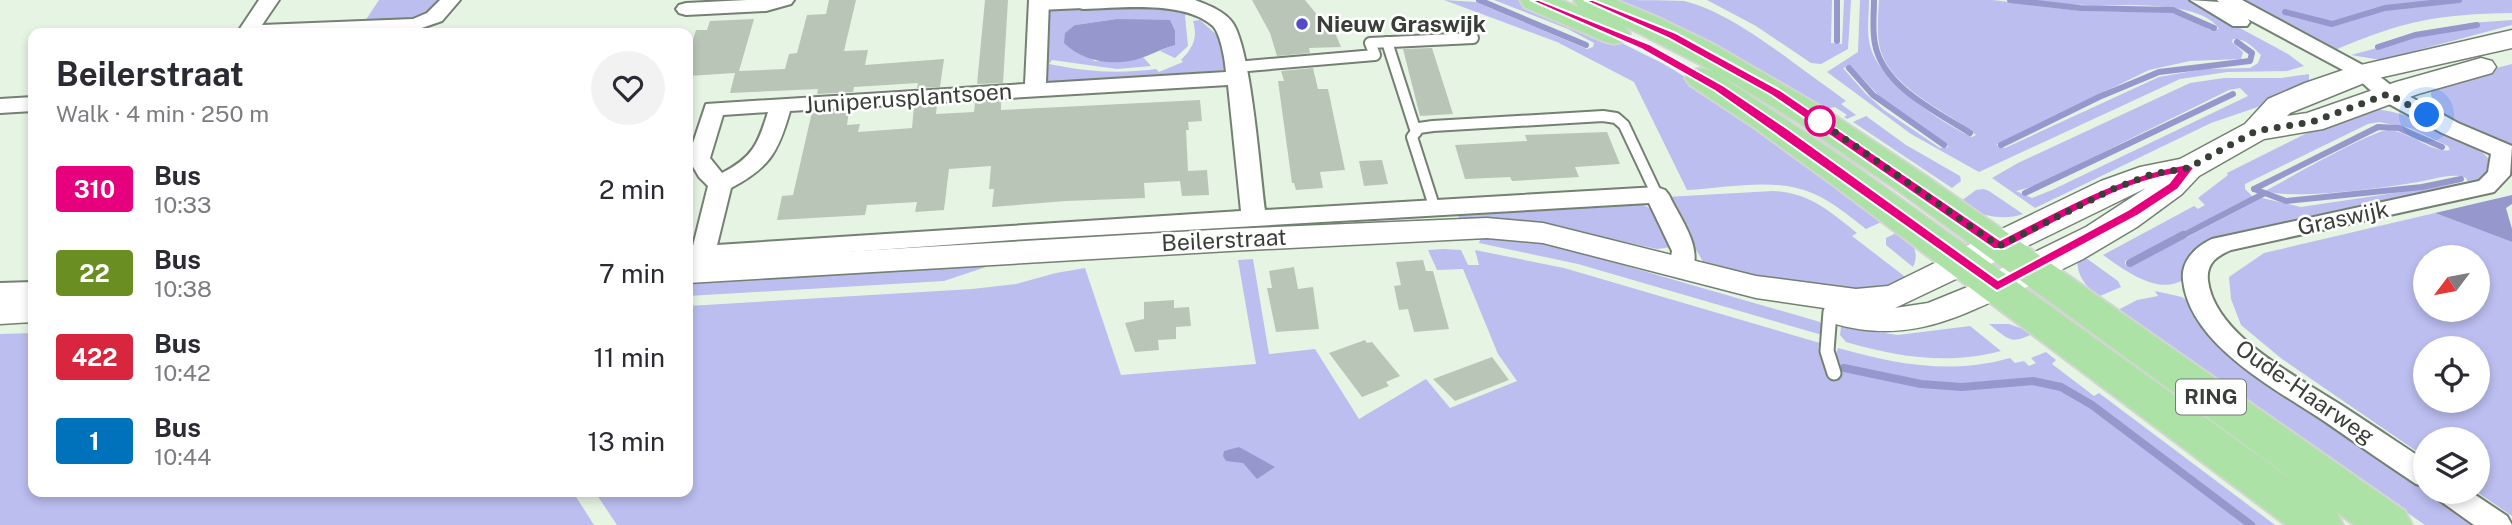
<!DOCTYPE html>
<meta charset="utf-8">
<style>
:root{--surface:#fff;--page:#f2f2f3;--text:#2b2b33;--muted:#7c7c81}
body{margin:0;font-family:"Public Sans",sans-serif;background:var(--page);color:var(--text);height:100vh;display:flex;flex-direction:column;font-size:26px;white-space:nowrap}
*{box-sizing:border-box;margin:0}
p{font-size:23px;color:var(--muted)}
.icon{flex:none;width:38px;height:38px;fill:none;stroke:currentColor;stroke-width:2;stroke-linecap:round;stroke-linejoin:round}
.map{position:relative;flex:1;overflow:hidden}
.side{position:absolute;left:28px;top:28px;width:665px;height:469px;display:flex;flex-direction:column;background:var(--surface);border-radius:14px;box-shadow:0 4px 10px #0003}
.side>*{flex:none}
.badge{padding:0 14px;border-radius:5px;font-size:24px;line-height:46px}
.needle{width:46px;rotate:238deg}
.fabs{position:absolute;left:2413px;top:245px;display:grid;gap:14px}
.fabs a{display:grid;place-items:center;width:77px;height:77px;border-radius:50%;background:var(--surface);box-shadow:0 4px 10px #0003;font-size:35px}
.you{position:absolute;width:35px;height:35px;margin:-18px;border:5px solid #fff;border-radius:50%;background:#1a73e8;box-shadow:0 0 0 10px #1a73e833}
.map>.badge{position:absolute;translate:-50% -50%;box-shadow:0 0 0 4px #fff}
.round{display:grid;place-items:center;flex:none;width:74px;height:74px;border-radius:37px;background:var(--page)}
.headline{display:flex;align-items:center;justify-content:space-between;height:119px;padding:0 28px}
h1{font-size:33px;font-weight:700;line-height:52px}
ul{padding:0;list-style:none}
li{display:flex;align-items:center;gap:21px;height:84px;padding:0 28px}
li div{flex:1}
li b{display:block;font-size:26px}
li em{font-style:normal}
li .badge{min-width:77px;font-weight:700;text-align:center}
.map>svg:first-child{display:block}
.green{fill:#bbbeef;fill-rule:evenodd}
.water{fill:#9698cd}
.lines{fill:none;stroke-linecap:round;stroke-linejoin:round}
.stream-far1{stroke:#9698cd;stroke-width:6}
.stream{stroke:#9698cd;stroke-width:8}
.building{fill:#b9c6b7}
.service-far1-casing{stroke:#748072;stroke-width:14}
.service-casing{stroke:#748072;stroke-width:17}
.minor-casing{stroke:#748072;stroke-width:4}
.tertiary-casing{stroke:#748072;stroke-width:3}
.secondary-casing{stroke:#748072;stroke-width:3}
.primary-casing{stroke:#d3d5d3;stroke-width:4}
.service-far1{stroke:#fff;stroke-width:10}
.service{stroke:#fff;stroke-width:13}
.minor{fill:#fff;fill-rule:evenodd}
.tertiary{fill:#fff;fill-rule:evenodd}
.secondary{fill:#fff;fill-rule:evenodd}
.primary{fill:#ace2a6;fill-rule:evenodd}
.line{fill:#e6007e;stroke:#fff;stroke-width:2}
.walk{stroke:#393f38;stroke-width:7;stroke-dasharray:0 12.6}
.poi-dot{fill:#574bc3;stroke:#fff;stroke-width:2.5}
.stop-dot{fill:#fff;stroke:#e6007e;stroke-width:3.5}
.labels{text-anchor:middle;stroke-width:5;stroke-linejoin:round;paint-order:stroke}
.shield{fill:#fff;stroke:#747974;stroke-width:2}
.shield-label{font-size:21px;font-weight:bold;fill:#393f38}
.poi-label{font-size:23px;font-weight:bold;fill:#393f38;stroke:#fff;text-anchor:start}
.street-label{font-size:23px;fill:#393f38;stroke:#fff}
</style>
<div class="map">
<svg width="2512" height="525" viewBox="0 0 2512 525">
<rect width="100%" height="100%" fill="#e6f4e4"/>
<g class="green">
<path d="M379,0h62c-15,25 -50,21 -76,21z"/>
<path d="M1444,0l32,2 111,47 6,-2 1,-4 -26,-14 -74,-29h32l69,30 67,33 25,15 201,141 -22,10c-17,-13 -34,-28 -54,-36 -37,-16 -86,-5 -125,-3l-53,-108 -77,-40z"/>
<path d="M1603,0c24,0 59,0 81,1 52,13 106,61 150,91l12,9 -5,3 15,11 -9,4 -3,-2 3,-2 -12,-8 -10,2 -71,-38z"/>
<path d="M1707,0h125l-1,43 11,1 2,-44h7l-3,49 -27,15 -10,-1 -55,-37z"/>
<path d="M1860,0h9c0,15 -3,34 2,49 11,34 69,73 101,88l4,-2c-31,-26 -89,-47 -97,-91 -2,-14 -1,-30 0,-44h114l87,11 88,1 19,5 23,13 9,-1c-18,-29 -97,-23 -129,-24 -20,0 -40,-3 -60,-5h158l100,54 16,12 -17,5 -60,1 -47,7 -201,93 -68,-38 -84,-62 31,-20zM2233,39c12,-1 20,8 28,16l-3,8 -8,5 -46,1 -45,8 -154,71 -9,-3 153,-75 41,-9 51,-2 2,-7 -11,-10zM1851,66l30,32 68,49 -9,1 -56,-38 -18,-16 -23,-26z"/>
<path d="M2238,0h274v13c-73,1 -110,8 -177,37z"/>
<path d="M1153,6l34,6 -2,4 3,30 -13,12 -15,-7 12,-6 -55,-26 -42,6 19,36h25l24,-4 8,9 -34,3 -65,-9 -3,4c39,8 68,10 107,5l3,3 24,-10 -2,-2c12,-12 17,-22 12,-39l7,-1 18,16 9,34 -174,13 -10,-4 2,-69z"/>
<path d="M2512,20v5l-131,35 -30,-5 119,-32z"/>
<path d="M2512,64v81c-24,-7 -82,-24 -81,-54l7,-8z"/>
<path d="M2309,74v11l-22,12 -76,26 -176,85 -43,-30 26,-15 172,-80 34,-5h57zM2240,88l8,8 -196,94 -20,8 -16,-7 19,-5 194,-96z"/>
<path d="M2376,109c32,4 92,26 113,50 6,16 -8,22 -20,28l-255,52 -30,40c-25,18 -61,-10 -81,-24l91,-49 4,3 7,-4 -7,-7 30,-23 -1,-2 94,-47zM2379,122l31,6 38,18 2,4c-16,4 -42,-19 -61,-20 -17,0 -103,50 -124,61 29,9 120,-3 153,-9 15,-2 34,-10 48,-4l2,4 -167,25 -39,-9 -130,68 -7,-2v-3l128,-64 -8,-8v-5l123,-60z"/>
<path d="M1866,116l40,29 54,31 1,5 -9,7 -99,-66z"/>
<path d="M1984,189l5,2 34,23c-22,8 -46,0 -66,-10l19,-14z"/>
<path d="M1773,191c35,1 58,21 84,42l-5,3 56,43 -22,11 -37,7 -143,-30 -40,-70z"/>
<path d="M1637,202l19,9 16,36 -15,2 -50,-11 -147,-19 -4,-6z"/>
<path d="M2435,213l77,29v274l-35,-24 1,-53h-52l-1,18 -143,-98 -41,-34 -10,-26 -2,-22 35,-24zM2426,257h52v53h-52zM2426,348h52v53h-52z"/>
<path d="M1902,230c10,11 18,23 11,37l-27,-22v-7z"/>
<path d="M1481,237l56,5 27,6 256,74 3,6 -1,7 -244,-71 -99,-21z"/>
<path d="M1443,249l18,1 7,15h11l-4,-15 89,18 256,75 -2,5 4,1 2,14 14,7 -3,-14 3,-8c58,16 112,27 172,10l5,5 9,-2 5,5 7,-3 -5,-5 15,-6 10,8 -4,4 42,32 5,-3 176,132h-1658l-22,-33h93v-186l284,-17 44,-5 40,-11 29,-5 36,107 135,-11 -18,-104 15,-1 16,95 46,-5 44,70 67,-40 24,29 67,-27 -19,-27 -35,-85 -26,1 -9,-20z"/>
<path d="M2079,253l39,28 3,6 -21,9c-15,-8 -27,-25 -21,-43z"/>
<path d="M989,266l-45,15 -256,15v-13z"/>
<path d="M2155,291l27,6 243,186 1,9h13l48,33h-62l-307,-215 19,-10 21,-4z"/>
<path d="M1989,324h20l25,9c-23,12 -25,7 -45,-9z"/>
<path d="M1970,326l31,25c-52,14 -104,6 -155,-9l-6,-7 1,-8 57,8z"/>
<path d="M33,333v159h540l21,33h-594v-191z"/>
</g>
<g class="water">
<path d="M1117,19l53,1 5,11v14c-12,3 -22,9 -34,13 -26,9 -58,4 -77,-15l1,-10 10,-8z"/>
<path d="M2512,195v9l-6,4 6,21v13l-77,-29z"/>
<path d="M1239,447l36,20 -18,12 -14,-16 -17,-2 -3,-5 1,-5z"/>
</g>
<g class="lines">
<g class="stream-far1">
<path d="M1479,0l107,45"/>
<path d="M1837,0v41"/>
<path d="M1874,0c0,15 -2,30 1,44 8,43 62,68 95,89"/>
<path d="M2010,0l70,8 93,2 41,18"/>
<path d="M2285,12l47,12 53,-16 74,-8"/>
<path d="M2378,47l37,-12 62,-10"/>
<path d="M1849,68l24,27 71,50"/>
<path d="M2001,145l98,-48 60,-25 91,-11 2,-8 -15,-11"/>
<path d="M2254,189l32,12 136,-14 39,-8"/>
<path d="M2254,189l124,-62 21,1 43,19"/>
<path d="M2025,193l208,-99"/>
<path d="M2180,237l83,-43"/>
</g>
<g class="stream">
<path d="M2130,263l53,-28"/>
<path d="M1844,368l77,16 41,3 71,-6 28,6 31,18 159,120"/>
</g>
</g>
<g class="building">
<path d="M829,0h27l-12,51 24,-1 -3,15 79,-6 -4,28 -23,1 1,-5 -64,4 -1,5 -36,2 1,-5 -88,4 5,-20 -47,3v-21l8,-25h11l3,-9 44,-2 -15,52 46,-2 4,-15 8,-1 10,-38 19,-1z"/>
<path d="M985,0h23l-5,83 -26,1z"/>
<path d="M1252,0h53l18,22 7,-1 11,26 -32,1 1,5 -33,3 -7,-23z"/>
<path d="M1432,48l21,66 -33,2 -17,-67z"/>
<path d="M1313,68l5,21h10l17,81 -25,2 3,16 -27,2 -2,-7h-2l-14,-102h6l-3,-10z"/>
<path d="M1200,100l2,21 -14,1 1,8h-3l2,41 19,-1 2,25 -27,1 -2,-15 -36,2 1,15 -79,3 -74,6 2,-18h-5l2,-23 -42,3 -5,41 -29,2 2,-10 -50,3 -2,10 -88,5 5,-24 11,-1 19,-83 37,-2 -2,15 13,-1 -2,8 54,-4 2,-22 23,-1 -1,9 38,-2 1,-9 26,-2v9z"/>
<path d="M1607,132l13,32 -45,3 4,10 -67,4 -2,-4 -45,2 -10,-34 72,-4 -2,-6z"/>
<path d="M1382,160l6,24 -24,2 -5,-25z"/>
<path d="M1423,260l3,11h7l16,58 -35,3 -6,-23 -9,1 -5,-24 7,-1 -5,-23z"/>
<path d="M1294,267l4,22 15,-2 6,42 -43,3 -9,-44h5l-3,-17z"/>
<path d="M1174,300v8l15,-1 2,19 -15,1v12l-18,1 1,10 -24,2 -10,-29 19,-4v-17z"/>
<path d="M1365,340l2,3 5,-1 28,34 -14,6 3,4 -27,11 -33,-44z"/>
<path d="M1492,357l17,23 -54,21 -22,-22z"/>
</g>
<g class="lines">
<defs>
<g id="service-far1">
<path d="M1038,5l45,-2"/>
<path d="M1387,42l29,90"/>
<path d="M1236,67l139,-12 -5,-12 103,-5"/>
<path d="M1435,209l-23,-72 7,-9 14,-2 170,-10 13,2 8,7 33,70"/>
</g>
<path id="service" d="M1830,312l-3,39 7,22"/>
<g id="minor">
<path d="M259,0h20l-17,25 151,-6 14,-6 13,-13h20l-18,21 -29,10 -176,2z"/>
<path d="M747,0h47l-3,4 -25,7 -80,4 -7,-2 -3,-4 3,-4 7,-2z"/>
<path d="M1029,0h20l-3,83 180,-11c-1,-12 -5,-37 -13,-46 -29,-26 -91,-18 -130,-17l-7,-2 -3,-4 2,-3h120c13,5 29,11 37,22 19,25 28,151 33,188l392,-23 8,3 4,5c11,24 36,54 21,80l-9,3 -9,-3 -3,-6 3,-18 -23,-48 -636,37 -300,22 -5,14 -9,3 -9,-3 -2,-4v-25l5,-1 15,-60 -9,-9 -11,-19 18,-54 319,-20zM1228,85l13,126 -524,34 14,-57c38,-20 47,-35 59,-77zM768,112c-10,32 -15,45 -46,61l-12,-15 13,-43z"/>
<path d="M2190,0l29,2 -2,-2h25l128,69 26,20 62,34 54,23 -2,29 -16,17 -263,58c-14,6 -25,13 -23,31 7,55 90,96 133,124 28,18 56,37 85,56v26l-10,-3c-30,-20 -59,-40 -89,-61 -49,-33 -137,-77 -144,-143 -2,-19 12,-33 29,-41l267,-58 9,-9 3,-18 -49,-21 -62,-34 -24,-22 -108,-58 2,3 -3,4h-14z"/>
<path d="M33,97v14l-33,2v-14z"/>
<path d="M33,282v18l-33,1v-18z"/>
<path d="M2435,492h36l36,24 5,9h-38l-35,-25z"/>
</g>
<g id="tertiary">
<path d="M1487,218l56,5 213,53 100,13 32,-3 65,-32 11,-3 11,3 5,8 -5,8 -80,38 33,-5 69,-28 11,3 5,8 -5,8c-60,29 -108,49 -176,29l-4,-8 3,-6 -75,-11 -213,-55 -56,-5 -258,13 -541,32v-22l541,-32z"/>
<path d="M33,298v24l-33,2v-24z"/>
</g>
<path id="secondary" d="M2512,30v18l-138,31 -84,34 -3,3 20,-3 89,-31 85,-24 11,3 4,6 -4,6 -74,21 -95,35 -59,10 -65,37 -17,18 -45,33 -54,32 -73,36 -13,4 -13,-4 -5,-9 5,-9 102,-50 60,-39 -170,83 -12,3 -12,-3 -5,-9 5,-9 149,-72 39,-14 40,-8 65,-35 23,-25 37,-16 47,-16z"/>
<g id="primary">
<path d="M1520,0h41l64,27 5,7 -5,7 -11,3 -11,-3 -79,-34z"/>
<path d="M1574,0h42l41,17 56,27 107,62 103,68 482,337 7,14h-58l-17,-13 6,13h-57l-457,-343 -77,-56 -62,-41 -5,-7 5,-7 12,-3 11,3 -78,-40 -57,-24zM1718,74l78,47 101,69 426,312 -468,-336z"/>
</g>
</defs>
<use href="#service-far1" class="service-far1-casing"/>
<use href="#service" class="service-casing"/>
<use href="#minor" class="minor-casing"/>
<use href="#tertiary" class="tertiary-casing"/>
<use href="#secondary" class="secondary-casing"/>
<use href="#primary" class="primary-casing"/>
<use href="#service-far1" class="service-far1"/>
<use href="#service" class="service"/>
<use href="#minor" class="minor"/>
<use href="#tertiary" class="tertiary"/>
<use href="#secondary" class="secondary"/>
<use href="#primary" class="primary"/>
</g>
<path class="line" d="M1530,0h9l110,44 75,42 64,43 210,151 130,-70 41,-27 7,-9c-61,10 -117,48 -172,75h-10l-223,-154 -103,-57 -84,-38h9l83,33 104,57 220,150c62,-31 119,-65 188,-76l6,4 -16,21 -41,27 -140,75 -282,-200 -74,-42z"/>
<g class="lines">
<path class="walk" d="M1820,121l-8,-5 187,130 114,-57 39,-15 36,-6 68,-37 56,-9 76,-28 39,21"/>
</g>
<circle class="poi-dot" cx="1302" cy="24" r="7"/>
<circle class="stop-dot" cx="1820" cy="121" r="14"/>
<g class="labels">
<rect class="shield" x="2176" y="379.5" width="70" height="35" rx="5"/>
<g class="shield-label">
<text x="2211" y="404">RING</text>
</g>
<g class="poi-label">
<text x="1316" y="32">Nieuw Graswijk</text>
</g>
<g class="street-label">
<text transform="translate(908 98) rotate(-4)" y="8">Juniperusplantsoen</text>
<text transform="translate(2343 218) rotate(-12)" y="8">Graswijk</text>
<text transform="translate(1224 240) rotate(-3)" y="8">Beilerstraat</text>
<text transform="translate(2305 392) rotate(35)" y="8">Oude-Haarweg</text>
</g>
</g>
</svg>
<div class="fabs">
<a><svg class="needle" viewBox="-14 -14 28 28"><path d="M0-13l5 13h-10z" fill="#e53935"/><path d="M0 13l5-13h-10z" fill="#7c7c81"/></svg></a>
<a><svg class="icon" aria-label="locate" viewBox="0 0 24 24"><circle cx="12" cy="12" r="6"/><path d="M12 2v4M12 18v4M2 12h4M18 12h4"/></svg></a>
<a><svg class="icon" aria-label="layers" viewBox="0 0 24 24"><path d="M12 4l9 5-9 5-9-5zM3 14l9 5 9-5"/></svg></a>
</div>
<div class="you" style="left:2427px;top:115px"></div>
<section class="side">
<div class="headline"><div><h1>Beilerstraat</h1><p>Walk · 4 min · 250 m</p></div><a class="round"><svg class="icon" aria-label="heart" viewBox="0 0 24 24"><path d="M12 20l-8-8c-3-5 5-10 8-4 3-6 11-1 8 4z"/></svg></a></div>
<ul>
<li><span class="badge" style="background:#e6007e;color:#fff">310</span><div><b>Bus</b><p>10:33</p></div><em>2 min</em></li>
<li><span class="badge" style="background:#6b8e23;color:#fff">22</span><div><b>Bus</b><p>10:38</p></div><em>7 min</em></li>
<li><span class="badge" style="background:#d7263d;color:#fff">422</span><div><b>Bus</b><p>10:42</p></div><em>11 min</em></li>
<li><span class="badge" style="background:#0072bc;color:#fff">1</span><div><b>Bus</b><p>10:44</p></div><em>13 min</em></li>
</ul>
</section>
</div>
